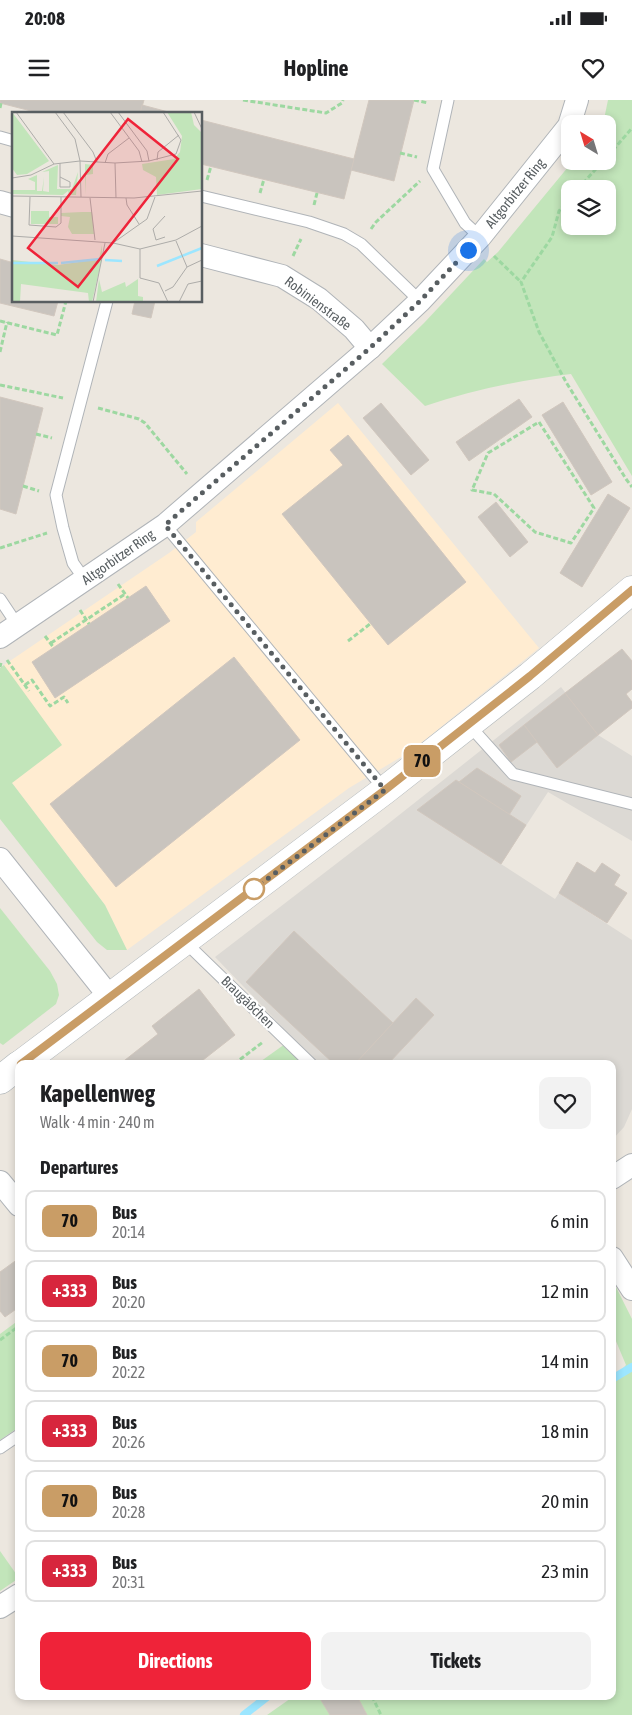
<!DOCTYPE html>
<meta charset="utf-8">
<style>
:root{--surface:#fff;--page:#f2f2f2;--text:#202124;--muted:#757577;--line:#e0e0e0;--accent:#ef2339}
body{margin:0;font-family:"Asap Condensed",sans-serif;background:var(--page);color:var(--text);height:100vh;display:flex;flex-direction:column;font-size:19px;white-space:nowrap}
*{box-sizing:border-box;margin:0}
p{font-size:16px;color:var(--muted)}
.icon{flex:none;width:28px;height:28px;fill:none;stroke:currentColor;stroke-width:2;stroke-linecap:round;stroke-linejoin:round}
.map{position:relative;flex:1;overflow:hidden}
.drawer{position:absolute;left:15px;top:960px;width:601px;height:640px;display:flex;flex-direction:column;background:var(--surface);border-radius:10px;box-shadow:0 2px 8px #0003}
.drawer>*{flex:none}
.badge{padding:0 10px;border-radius:8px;font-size:18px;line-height:32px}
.needle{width:32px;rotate:322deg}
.fabs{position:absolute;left:561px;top:15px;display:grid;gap:10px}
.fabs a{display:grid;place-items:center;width:55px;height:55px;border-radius:10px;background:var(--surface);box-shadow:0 2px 8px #0003;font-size:25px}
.you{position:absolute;width:25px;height:25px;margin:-12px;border:4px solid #fff;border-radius:50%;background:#1a73e8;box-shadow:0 0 0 8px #1a73e833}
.map>.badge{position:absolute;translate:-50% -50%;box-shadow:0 0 0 2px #fff}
h2{padding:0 25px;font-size:19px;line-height:45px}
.round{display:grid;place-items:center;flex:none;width:52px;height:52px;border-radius:10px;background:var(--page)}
.summary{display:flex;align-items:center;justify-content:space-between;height:85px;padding:0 25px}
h1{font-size:24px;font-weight:700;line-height:38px}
.primary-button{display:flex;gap:10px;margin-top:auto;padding:10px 25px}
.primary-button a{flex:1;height:58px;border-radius:10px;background:var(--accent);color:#fff;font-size:20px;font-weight:700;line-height:58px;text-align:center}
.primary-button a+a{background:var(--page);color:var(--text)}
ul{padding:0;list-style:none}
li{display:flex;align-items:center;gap:15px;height:62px;margin:0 10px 8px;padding:0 15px;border:2px solid var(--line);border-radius:10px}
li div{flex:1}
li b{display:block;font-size:19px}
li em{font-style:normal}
li .badge{min-width:55px;font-weight:700;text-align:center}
.status{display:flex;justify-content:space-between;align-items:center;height:35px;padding:0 25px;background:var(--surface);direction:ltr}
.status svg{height:14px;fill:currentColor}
header{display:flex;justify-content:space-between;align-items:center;height:65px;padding:0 25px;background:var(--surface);font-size:22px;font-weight:700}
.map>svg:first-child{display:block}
.commercial{fill:#ffecd1}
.industrial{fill:#dcd9d4}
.green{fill:#c2e5ba;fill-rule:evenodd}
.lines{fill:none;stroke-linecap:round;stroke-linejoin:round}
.stream{stroke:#9ce6ff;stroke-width:8}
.building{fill:#c9c4be;stroke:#d1c7be}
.service-casing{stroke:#b0b4b8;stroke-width:13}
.minor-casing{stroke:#b0b4b8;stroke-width:24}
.secondary-casing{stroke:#afb5b8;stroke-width:29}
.path{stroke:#9dd8a1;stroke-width:3;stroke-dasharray:5 2.5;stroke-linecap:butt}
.service{stroke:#fff;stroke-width:11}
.minor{stroke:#fff;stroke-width:22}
.secondary{stroke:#fff;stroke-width:28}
.line-casing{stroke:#fff;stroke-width:11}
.line{stroke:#c99d66;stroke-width:8}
.walk{stroke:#585e61;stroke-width:5;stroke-dasharray:0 9}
.stop-dot{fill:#fff;stroke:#c99d66;stroke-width:2.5}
.labels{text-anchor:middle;stroke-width:4.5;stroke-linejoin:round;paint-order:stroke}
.street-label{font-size:14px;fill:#585e61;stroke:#fff}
.inset-river{fill:none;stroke:#9ce6ff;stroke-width:2.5}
.inset-road{fill:none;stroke:#adaca9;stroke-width:1}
.view{fill:#ef2339;fill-opacity:0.15;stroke:#ef2339;stroke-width:2.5}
.inset-edge{fill:none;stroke:#585e61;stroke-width:2.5}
</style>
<div class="status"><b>20:08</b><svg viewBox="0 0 49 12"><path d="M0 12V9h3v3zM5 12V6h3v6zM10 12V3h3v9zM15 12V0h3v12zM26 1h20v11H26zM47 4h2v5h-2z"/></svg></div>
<header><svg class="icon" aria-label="menu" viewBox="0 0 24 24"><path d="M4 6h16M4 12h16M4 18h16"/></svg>Hopline<svg class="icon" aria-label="heart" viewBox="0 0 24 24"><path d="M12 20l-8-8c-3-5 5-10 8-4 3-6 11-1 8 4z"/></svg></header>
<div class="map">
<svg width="632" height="1615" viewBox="0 0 632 1615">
<rect width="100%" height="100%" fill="#ece7df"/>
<path class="commercial" d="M338,303l201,245 -128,103 -62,37 -222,162 -22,-45 -93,-122 -8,-118 165,-112 27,-21v-10z"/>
<path class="industrial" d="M561,587l37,48 34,21v85l-84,-49 -47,72 54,35 4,-6 73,47v169l-8,18 -11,12 -1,-75h-294l-103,-107 169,-130z"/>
<g class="green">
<path d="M608,0h24v376l-61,-102c-50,6 -98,16 -146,32l-43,-42 42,-41 60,-64 3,3 11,-10 75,-91h35v-37h-5zM570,89h38v37h-38z"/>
<path d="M4,565l58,80 -50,38 93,122 22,45h-20l-10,-8 -97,-123v-151z"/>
<path d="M0,808l50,63 7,13 2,11 -3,9 -53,41 -3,-2z"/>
<path d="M285,944l19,20h-47z"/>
<path d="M613,1181l19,38v396h-365l27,-19h318v-315l14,-16 -13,-31z"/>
<path d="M19,1220v107l-19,13v-106z"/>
<path d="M0,1451l19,27 -19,13z"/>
</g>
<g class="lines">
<g class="stream">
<path d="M612,1279l20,-12"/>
<path d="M244,1615l24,-19"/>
</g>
</g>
<g class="building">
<path d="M0,0h144l-4,14h-97l-43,-11z"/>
<path d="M369,0h45l-20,81 -43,-11z"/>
<path d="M142,5l34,9h-36z"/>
<path d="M201,20l153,39 -10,40 -143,-35z"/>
<path d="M0,159l14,4v38h44l-4,15 -54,-13z"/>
<path d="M135,201h20l-4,17 -19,-4z"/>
<path d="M0,297l43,11 -27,106 -16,-5z"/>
<path d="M519,299l13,18 -63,44 -13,-19z"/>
<path d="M563,302l49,80 -21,13 -49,-80z"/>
<path d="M381,303l48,57 -18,15 -48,-57z"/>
<path d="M348,335l118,147 -78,63 -106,-131 61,-49 -13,-15z"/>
<path d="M608,394l22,14 -48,79 -22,-14z"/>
<path d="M496,402l32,40 -18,15 -32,-40z"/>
<path d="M146,486l24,35 -115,77 -23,-36z"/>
<path d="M622,549l10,12v28l-6,5 6,8v6l-34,27 -33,-42z"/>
<path d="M234,557l66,83 -184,147 -66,-83z"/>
<path d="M565,593l33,42 -41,33 -33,-43z"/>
<path d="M524,625l13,17 -26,20 -12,-17z"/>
<path d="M477,668l44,28 -12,19 -50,-33z"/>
<path d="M456,680l70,45 -25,39 -84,-54z"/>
<path d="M577,762l18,11 7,-10 18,12 -6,10 13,8 -20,30 -48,-30z"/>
<path d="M294,831l99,92 -38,41h-21l-88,-82z"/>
<path d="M199,889l36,46 -37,29h-78l38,-30 -6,-8z"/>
<path d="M416,898l18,17 -46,49h-33z"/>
<path d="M18,1159l1,48 -14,10 -5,-6v-39z"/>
<path d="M321,1596h36l10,19h-37l-11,-18z"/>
</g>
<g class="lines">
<defs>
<g id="service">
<path d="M448,0l-15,69 32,54 15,14"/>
<path d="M0,37l14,4"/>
<path d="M201,96l108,26 35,12 17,10 59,57"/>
<path d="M165,425l220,265"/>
<path d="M85,480l-12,-17 -10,-35 -7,-33 51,-194"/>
<path d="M0,499l18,27"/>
<path d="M469,625l44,49 119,30"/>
<path d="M184,841l127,123"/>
<path d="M0,1348l19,-13"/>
</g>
<g id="minor">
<path d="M0,102l14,4"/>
<path d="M201,155l81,21 37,23 35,30 16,19"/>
<path d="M0,537l165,-112 205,-177 50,-47 60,-64 89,-111 8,-26"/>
<path d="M0,759l109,137"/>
<path d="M612,1078l20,-13"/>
<path d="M0,1082l19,23"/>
<path d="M612,1158l20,31"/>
<path d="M0,1507l19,-12"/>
</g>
<g id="secondary">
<path d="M21,964l364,-274 145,-114 102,-86"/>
<path d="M0,980l19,-15"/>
</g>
</defs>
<use href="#service" class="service-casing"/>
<use href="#minor" class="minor-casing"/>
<use href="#secondary" class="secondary-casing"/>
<g class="path">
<path d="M243,0l83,13 16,-10 1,-3"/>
<path d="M414,0l14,3"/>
<path d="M0,8l1,-5"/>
<path d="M400,53l17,4"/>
<path d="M608,56l24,-28"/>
<path d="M207,80l4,-14"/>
<path d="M578,89l25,-28"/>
<path d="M260,93l4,-14"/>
<path d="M570,98l-11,13 -7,26 -31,45 18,50 27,50 60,97 6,8"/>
<path d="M314,105l3,-12"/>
<path d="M371,129l5,-7 44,-41"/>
<path d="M293,156l8,-17"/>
<path d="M494,156l27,26"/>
<path d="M0,221l57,14 9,-34"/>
<path d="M0,252l7,-30"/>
<path d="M0,285l63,13"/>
<path d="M98,308l41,11 6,4 42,51"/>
<path d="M539,322l55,86 -23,35 -36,-11 -41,-38 -22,-4 16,-37z"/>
<path d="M36,334l16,4"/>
<path d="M23,386l16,5"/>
<path d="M0,448l47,-15"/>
<path d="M118,484l10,14"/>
<path d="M80,510l9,14"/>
<path d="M45,536l9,12"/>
<path d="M348,541l22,-17"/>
<path d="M51,543l74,-49"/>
<path d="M7,560l22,31"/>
<path d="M0,567l1,-4"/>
<path d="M25,585l7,-5 18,26 14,-9 4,6"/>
<path d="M234,964l29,-22"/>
<path d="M0,1240l19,-14"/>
<path d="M372,1596l9,19"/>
</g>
<use href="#service" class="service"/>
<use href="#minor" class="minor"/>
<use href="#secondary" class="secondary"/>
</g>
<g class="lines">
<defs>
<path id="line" d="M21,964l364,-274 145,-114 102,-86"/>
</defs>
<use href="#line" class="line-casing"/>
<use href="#line" class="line"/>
<path class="walk" d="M254,789l131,-99 -220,-265 205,-177 50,-47 48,-51"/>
</g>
<circle class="stop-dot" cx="254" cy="789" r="10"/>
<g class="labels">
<g class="street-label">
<text transform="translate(515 93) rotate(-51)" y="5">Altgorbitzer Ring</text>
<text transform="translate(318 203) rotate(37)" y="5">Robinienstraße</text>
<text transform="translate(118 457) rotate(-35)" y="5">Altgorbitzer Ring</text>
<text transform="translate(248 902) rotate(44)" y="5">Braugäßchen</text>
</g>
</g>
<g transform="translate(12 12)">
<rect width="190" height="190" fill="#ece7df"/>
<path d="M0,0l37,49 -22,13 -10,1 -5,-7zM155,0h24l3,13 8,8v56l-45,6 -1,-18 -13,-7 -1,-6 32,-5 6,-7 2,-16zM73,52l8,1v9l-7,1 -1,20zM46,53l-1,24h15l6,-17 -2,23h-7l-1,-4 -5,4 -51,-1v-4h23v-8l-7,-3 9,-4v16h5l2,-14 -1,14 6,1v-21l-7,1zM19,99h18v6h9v7h-27zM70,100h10l2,22h-22l-4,-7 2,-10 -9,-1v-3zM90,133v13l-10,44h-3l-1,-9 -67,-9 -1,18h-8v-42l46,5 41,-6zM87,167l3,13 23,-10 1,5 12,-8v17l5,1v5h-47z" fill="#c2e5ba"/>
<path class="inset-river" d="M93,148l17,1M0,151h46M49,151l39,-4M145,154l45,-18"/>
<path class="inset-road" d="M4,0l38,52M43,0l20,27 5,22 35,2 34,-2 27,-7 5,-14 -18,-28M51,0l30,40 4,10M98,0l29,39 3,11M106,0l29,39 2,10M182,0l8,17M145,48l1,-8 21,-17M48,51v24h10v-5l-10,-5M93,51l3,-9 21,-16M103,51l1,35M0,66l19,-3 23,-11 26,-3 1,36M0,84l122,2 68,-7M18,85l-1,28 27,2 5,-4v-26M78,86l5,42M114,86l1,7 12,19M153,104l-12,13 3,11 9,-3M0,124l101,7 27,6 36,-9 26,-14M164,129l11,26M101,131l34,-24 8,-22M128,137v29l19,5 9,19M153,179l8,-4 14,-20 15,-7M81,190l12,-59M167,190l9,-18 14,-3"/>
<path class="view" d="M116,7l50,40 -100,128 -50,-39z"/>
<rect width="190" height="190" class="inset-edge"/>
</g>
</svg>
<div class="fabs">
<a><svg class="needle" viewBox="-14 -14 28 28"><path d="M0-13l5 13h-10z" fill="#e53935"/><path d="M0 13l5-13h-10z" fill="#757577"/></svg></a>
<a><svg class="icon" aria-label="layers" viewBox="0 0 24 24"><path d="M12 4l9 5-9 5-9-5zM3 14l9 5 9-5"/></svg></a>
</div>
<div class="you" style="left:468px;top:150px"></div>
<b class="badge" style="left:422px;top:661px;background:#c99d66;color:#111">70</b>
<section class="drawer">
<div class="summary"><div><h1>Kapellenweg</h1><p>Walk · 4 min · 240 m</p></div><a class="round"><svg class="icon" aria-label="heart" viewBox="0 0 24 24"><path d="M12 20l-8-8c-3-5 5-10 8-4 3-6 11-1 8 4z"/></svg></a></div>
<h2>Departures</h2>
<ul>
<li><span class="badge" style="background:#c99d66;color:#111">70</span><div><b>Bus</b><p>20:14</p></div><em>6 min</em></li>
<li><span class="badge" style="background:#d7263d;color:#fff">+333</span><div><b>Bus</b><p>20:20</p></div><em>12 min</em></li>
<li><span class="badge" style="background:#c99d66;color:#111">70</span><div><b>Bus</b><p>20:22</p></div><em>14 min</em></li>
<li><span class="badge" style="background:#d7263d;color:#fff">+333</span><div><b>Bus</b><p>20:26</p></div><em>18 min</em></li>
<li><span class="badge" style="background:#c99d66;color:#111">70</span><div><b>Bus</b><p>20:28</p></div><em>20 min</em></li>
<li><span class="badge" style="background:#d7263d;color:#fff">+333</span><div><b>Bus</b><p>20:31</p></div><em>23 min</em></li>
</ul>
<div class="primary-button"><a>Directions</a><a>Tickets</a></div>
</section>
</div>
